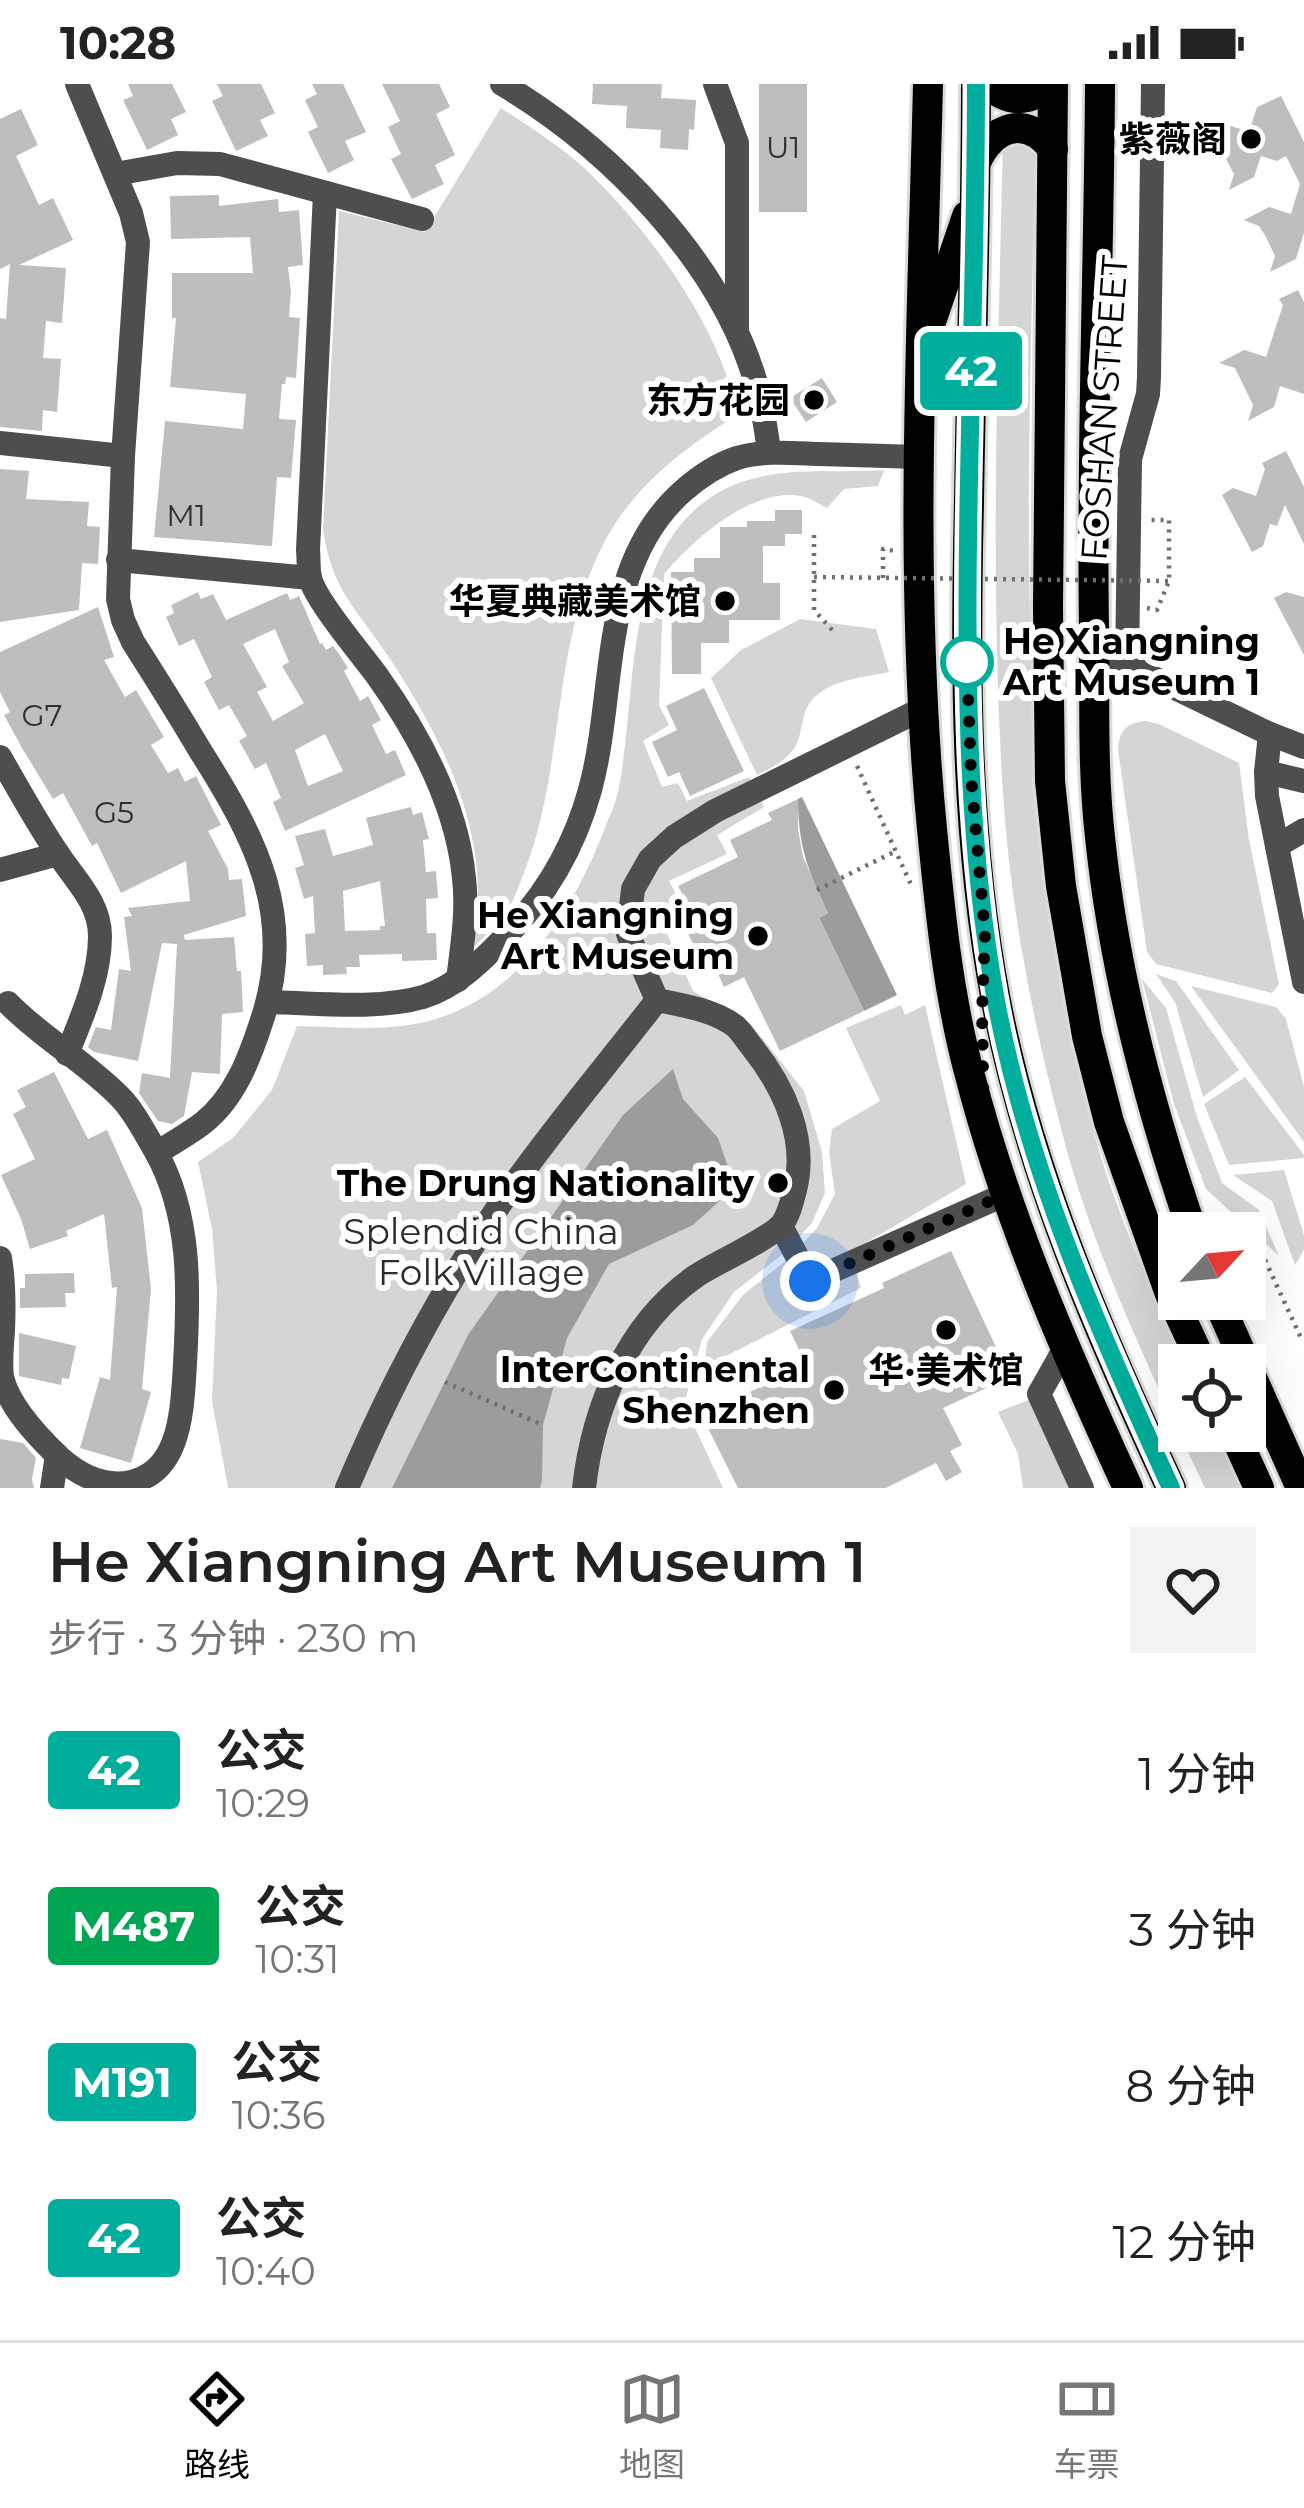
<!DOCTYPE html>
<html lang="zh">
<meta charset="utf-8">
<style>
:root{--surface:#fff;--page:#f2f2f2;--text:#222;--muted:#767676;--line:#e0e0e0;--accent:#000}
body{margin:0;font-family:Montserrat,"Noto Sans SC",sans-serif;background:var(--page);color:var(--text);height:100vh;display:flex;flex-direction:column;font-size:45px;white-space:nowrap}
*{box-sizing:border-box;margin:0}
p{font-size:39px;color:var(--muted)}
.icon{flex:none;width:66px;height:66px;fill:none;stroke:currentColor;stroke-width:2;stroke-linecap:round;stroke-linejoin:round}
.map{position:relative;height:1404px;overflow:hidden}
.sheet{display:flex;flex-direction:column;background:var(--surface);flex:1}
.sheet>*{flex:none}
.badge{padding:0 24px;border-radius:9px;font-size:42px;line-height:78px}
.needle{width:78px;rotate:64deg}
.fabs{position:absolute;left:1158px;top:1128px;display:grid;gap:24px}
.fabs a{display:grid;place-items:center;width:108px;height:108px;border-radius:0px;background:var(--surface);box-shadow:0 12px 48px #0002;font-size:60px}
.you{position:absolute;width:60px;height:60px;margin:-30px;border:9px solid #fff;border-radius:50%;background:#1a73e8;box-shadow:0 0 0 18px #1a73e833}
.map>.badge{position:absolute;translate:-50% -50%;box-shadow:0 0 0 6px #fff}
.round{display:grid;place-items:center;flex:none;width:126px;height:126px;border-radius:0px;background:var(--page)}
.overview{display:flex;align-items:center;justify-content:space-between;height:204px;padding:0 48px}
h1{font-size:57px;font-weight:600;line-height:90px}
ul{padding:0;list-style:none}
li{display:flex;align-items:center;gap:36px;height:156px;padding:0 48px}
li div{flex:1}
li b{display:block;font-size:45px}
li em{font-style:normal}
li .badge{min-width:132px;font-weight:700;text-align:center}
.status{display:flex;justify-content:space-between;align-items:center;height:84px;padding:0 60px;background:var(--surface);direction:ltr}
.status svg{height:33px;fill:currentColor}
.dock{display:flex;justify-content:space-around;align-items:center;height:168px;border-top:3px solid var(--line);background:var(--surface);font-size:33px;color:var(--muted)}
.dock a{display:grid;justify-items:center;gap:6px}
.dock .active{color:var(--accent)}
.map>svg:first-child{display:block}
.green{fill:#d5d5d5}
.water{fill:#9c9c9c}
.building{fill:#bebebe;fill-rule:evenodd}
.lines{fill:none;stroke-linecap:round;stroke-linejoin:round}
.major-casing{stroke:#dbdbdb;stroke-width:36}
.path{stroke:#707070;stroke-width:4.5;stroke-dasharray:3 6;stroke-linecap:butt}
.minor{stroke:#4e4e4e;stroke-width:24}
.major{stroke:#000;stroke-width:30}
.path-bridge{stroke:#707070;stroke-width:4.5;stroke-dasharray:3 6;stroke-linecap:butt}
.line-casing{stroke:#fff;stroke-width:27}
.line{stroke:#01ad9c;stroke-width:18}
.walk{stroke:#000;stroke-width:12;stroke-dasharray:0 21.6}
.poi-dot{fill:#000;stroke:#fff;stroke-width:4.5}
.stop-dot{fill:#fff;stroke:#01ad9c;stroke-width:6}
.labels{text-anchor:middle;stroke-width:12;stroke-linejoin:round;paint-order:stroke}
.number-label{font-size:30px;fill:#303030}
.poi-label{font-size:36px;font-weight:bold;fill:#000;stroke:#fff;text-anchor:end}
.street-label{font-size:36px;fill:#000;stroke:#fff}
.stop-label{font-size:36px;font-weight:bold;fill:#000;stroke:#fff;text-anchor:start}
.park-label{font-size:36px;fill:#2c2c2c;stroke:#fff}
</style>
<div class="status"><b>10:28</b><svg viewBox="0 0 49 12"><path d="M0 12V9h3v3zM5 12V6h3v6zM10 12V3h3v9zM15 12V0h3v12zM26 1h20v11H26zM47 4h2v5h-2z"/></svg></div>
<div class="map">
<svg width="1304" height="1404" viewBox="0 0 1304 1404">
<rect width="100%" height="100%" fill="#fff"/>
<g class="green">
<path d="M1004,0h33c-6,345 -31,696 53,1034 21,85 60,167 94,247h-5v66h34l27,57h-35c-55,-117 -113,-237 -145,-363 -28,-108 -50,-220 -57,-331 -15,-236 -3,-474 1,-710z"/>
<path d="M501,24c28,18 57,37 82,59 53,49 111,126 138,194 7,17 12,35 18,53 -52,32 -103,70 -133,125 -55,101 -40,225 -81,331 -6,16 -13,36 -24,50 -7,9 -18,17 -26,26 1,-25 4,-50 2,-75 -7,-78 -45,-148 -87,-212 -32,-49 -59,-69 -67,-130l16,-318 86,21z"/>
<path d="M884,386l-6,16 -34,3 -17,19c-8,-4 -18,-11 -26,-12 -50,-9 -108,44 -137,78l-5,131 10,20 -26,16 19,46 16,-4 9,18 62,-24 15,30 -47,28 10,19 -58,27 12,23 -22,12 34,75 58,33 53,67 18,61 3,41 -13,30 -28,30 -50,39 -32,47 -18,65 39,84h-495l-16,-87 5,-111 -5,-61 -14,-67 35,-24 39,-48 25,-64c48,1 99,7 145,-9 83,-29 132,-109 162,-187 4,-11 10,-22 13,-34 23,-99 0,-249 106,-306 49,-26 107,-16 161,-20z"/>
<path d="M800,535l76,10 13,43c-23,5 -53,7 -72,23 -18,15 -12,34 -22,52 -7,13 -26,22 -38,28l-46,-97 30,-28z"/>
<path d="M1145,637l14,3 80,39 10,77 30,144 -7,9 -116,-29 -9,-12 -29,-202c1,-19 8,-27 27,-29z"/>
<path d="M1156,890l20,7 63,89 -36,27 -28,-95z"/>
<path d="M1142,895l24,29 31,109 25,66 37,27 20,46 -73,-67 -32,-85z"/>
<path d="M1191,902l85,21 10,12 18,68v55z"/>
<path d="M901,921l4,10 20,-10 41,179 -116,68 11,36 -157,79 3,-25 36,-47 46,-37 28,-30 18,-34 -6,-42 3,-23 48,-28 -34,-73z"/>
<path d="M1245,993l59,78v3l-75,7 -25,-61z"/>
<path d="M1284,1086l20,65v15l-9,15 -23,-64 -39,-26z"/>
<path d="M1031,1315l39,89h-47l-5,-34 -20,-42z"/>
</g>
<g class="water">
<path d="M802,713l95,198 -33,16 -45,-93 9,-5c-20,-41 -30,-68 -30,-114z"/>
<path d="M673,985l10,30 35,39 17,49 -42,38 -84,39 -42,74 -24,87 -1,56 -2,7h-148l76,-153 155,-220z"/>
</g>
<g class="building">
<path d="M128,0h44l14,28 -15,7 7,16 -31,15 -24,-50 10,-4z"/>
<path d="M217,0h44l14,29 -15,7 8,16 -32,15 -24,-50 11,-5z"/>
<path d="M312,0h31l23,48 -21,9 9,19 -26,13 -20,-41 10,-5 -13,-27 12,-6z"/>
<path d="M382,0h57l11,23 -14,7 19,41 -20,10 9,19 -32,15 -21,-40 10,-5 -13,-27 12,-6z"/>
<path d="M593,0h69l-1,14 35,2 -2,30 -5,-1 -1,21 -28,-2 1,-18 -35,-2 1,-22 -35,-2z"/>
<rect x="759" y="0" width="48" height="128"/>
<path d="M1281,12l23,46v91l-8,26 -26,13 5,-16 -9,-19 -7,-11 -15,-6 25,-13 22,7 9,-30 -14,-28 -9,5 -16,-5 -7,21 -25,13 5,-16 -16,-30 -16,-5 26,-14 21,7 8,-25z"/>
<path d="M21,25l17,36 -22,11 23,49 14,-7 20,42 -54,25 47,3 -4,55 -16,-2 -3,37 18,1 -4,53 -14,-2 -1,21 -42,-4v-109l6,1 4,-55 -10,5v-150z"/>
<path d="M219,111v11l59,-7 1,13 20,-2 4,55 -15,2 3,25 -2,25 11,1 -4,60 -10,-1 -1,7h-3l-3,35 17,1 -5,58 -14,-1 -5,69 -118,-9 11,-116 78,8 3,-35 -76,-7 6,-69h-4v-45h81l-3,-36 -79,2 -1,-43z"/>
<path d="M1298,206l6,12v92l-24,-8 -6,21 -26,14 5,-16 -15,-31 -3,-6 -16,-5 25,-13 22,7 17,-52 -4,-6z"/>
<path d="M822,294l15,24 -31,20 -16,-24z"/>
<path d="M1286,367l18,36v57l-19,-39 -8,21 -7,-2 -7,22 -11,6 -30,-57 11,-7 23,8 9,-27 -3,-6z"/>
<path d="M0,385l29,2 -3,28 63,3 -2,24 13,1 -2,37 -16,-1 -3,47 -79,12z"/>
<path d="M775,426h27v24h-17v12h-22v37h17v37h-51v23h-28v31h-29l-1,-102h23v-14h26v-31h27v-6h28z"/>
<path d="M198,508l3,7 12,-5 13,26 61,-27 3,7 9,-4 21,48 2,-1 4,7 7,-4 6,8 9,14 -4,3 16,30 8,-5 13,24 -9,5 14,29 9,-4 11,25 -121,56 -12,-29 8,-4 -15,-35 -11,6 -16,-28 8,-5 -18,-31 -10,5 -15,-28 8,-5 -18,-38 -15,7 -13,-29 8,-4 -3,-8zM275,545l14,33 -7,4 22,37 -31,18 -16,-29 10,-5 -24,-43zM325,650l18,37 -35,15 -13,-36z"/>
<path d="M1286,508l18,5v58l-30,-57z"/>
<path d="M98,523l16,50 -10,3 21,37 11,-7 28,47 -13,8 17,28 10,-5 7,14 11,-6 25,49 -13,6 20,38 1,11 13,-1 4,37 -62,19 1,5 49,-3 3,34h4l2,41 -21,2 -2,60 -28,-2 -8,44 -12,8 -14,-3 -19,-28 3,-20 28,5 7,-134 -15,-1 -24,118 -44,-9 -6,-5 8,-20 15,3 8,-61 12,2 -7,-54 8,-1 -4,-8 62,-7 -4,-40 -65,32 -24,-50 -5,3 -29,-53 -10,6 -31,-51 -18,-33 6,-3 -10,-20v-40z"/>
<path d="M704,604l40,83 -54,25 -11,-24 -11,5 -16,-35 25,-12 -11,-24z"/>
<path d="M798,715v30l5,28 25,56 -9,5 45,93 -84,40 -36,-74 -20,10 -15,-33 -9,4 -21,-43 11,-6 -12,-23 60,-29 -8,-17 42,-20 -4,-7z"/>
<path d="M411,723l2,8 9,-3 7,27 -6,1 3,32 10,-1 2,27 -12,1 1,34h9l1,27 -35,1v-7l-43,1 1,12h-14l1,7 -24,1v-10l-16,1 -2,-32 10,-1 -2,-37 -9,3 -9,-31 9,-3 -9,-29 30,-7 8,27 40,-11 -7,-27zM380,797l5,45h-5v4l-35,1 -2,-40z"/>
<path d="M54,988l34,67 19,-9 35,78 9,81 -9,100 9,3 -20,71 -51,-15 20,-71 10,3 7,-93 -5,1 -8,-74 -38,17 2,5 -38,13 -9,-30 -20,-44 34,-16 -22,-45 13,-7 -9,-17z"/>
<path d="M951,1167l59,126 -67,31 19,37 -12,6 12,21 -16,9 -10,-18 -50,25h-148l-37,-74 106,-48 -17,-35 94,-43 -2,-5z"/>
<path d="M74,1189l1,20h-10l1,14 -46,1v-20h5v-14z"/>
<path d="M19,1249l57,13 -7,33 -7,-1 -1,7 -42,-9z"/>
<path d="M0,1355l23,4 13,15 -4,21 2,9h-34z"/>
</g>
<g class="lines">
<defs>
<g id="major">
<path d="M928,0c-6,248 -20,498 4,745 8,82 16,164 37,243 37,144 97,281 159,416"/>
<path d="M976,0c0,140 -5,279 -7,418 -4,166 -4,336 27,499 33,171 102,330 175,487"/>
<path d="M988,0c20,19 41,19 61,0"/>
<path d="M1053,0l-5,523 2,174 11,105 26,150 22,86 61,172 33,71"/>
<path d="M1100,0c-1,181 -9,363 -6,544 1,70 -2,139 6,209 14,135 49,268 93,396"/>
<path d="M976,78c17,-36 50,-48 77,-13"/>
<path d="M932,235l35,-103"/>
<path d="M1217,1215l84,189"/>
<path d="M1233,1347l26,57"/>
</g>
</defs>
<use href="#major" class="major-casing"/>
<g class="path">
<path d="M814,451v75l20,22"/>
<path d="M883,494v-29l12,2"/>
<path d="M1147,524l10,2 12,-29v-61h-18"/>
<path d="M857,682l55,121"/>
<path d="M817,806l79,-39"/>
<path d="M1265,1176l36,78"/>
<path d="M445,1298l98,43"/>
</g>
<g class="minor">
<path d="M77,0l54,129 7,29 -15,214 -5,143 5,21 10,22c23,36 46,73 68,110 54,85 96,165 61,268 -12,37 -27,78 -59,103 -14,11 -31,20 -46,30"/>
<path d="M502,0c106,63 217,175 253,296 7,23 11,48 14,72"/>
<path d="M715,0l22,59v187"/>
<path d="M115,90l62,-11 43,1 202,55"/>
<path d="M325,109l-17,357c1,9 0,19 2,28 6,23 52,77 68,99 42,59 79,128 86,201 4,34 -2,68 -6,102"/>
<path d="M0,359l123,13"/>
<path d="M118,476l192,18"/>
<path d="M1094,565l176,85 34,13"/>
<path d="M1127,580l3,-205 18,-65 1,-17 4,-293"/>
<path d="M1270,650l-4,38 1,24 37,186"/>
<path d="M0,673c19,33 37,66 58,97 18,27 42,49 42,82 0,41 -18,81 -33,118"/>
<path d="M1266,688l38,9"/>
<path d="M1277,762l27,-16"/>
<path d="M0,786l58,-16"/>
<path d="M657,916l-29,-66 5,-45 17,-30 24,-22 41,-26 207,-102"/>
<path d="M268,918c48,1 110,8 155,-5 32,-10 58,-35 81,-59 42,-42 70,-90 86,-148 27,-99 8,-224 93,-299 16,-14 33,-26 54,-33 26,-8 55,-5 82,-4 33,1 67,2 100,3"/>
<path d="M781,1142l29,55 196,-87"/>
<path d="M0,1174c4,24 4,49 3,73 -1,15 -3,31 -1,46 7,30 36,60 58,81 18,16 40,28 66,25 56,-8 56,-75 59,-119 4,-72 7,-149 -30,-214 -10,-17 -21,-39 -35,-53 -34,-35 -78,-59 -112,-94"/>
<path d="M1065,1264l-26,46 43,94"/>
<path d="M52,1404l5,-33"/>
<path d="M347,1404c43,-102 95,-200 158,-291 47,-68 102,-132 152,-197 25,5 57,10 78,26 6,5 12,15 17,21 32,40 56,92 43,143 -3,11 -6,25 -13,34 -12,15 -67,39 -86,52 -69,48 -103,132 -112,212"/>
</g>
<use href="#major" class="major"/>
<path class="path-bridge" d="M814,493l355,4"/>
</g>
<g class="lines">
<defs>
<path id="line" d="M976,0c0,152 -6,303 -8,455 -2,154 0,310 28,462 32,171 103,330 175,487"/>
</defs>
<use href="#line" class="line-casing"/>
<use href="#line" class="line"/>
<path class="walk" d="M810,1197l196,-87 -22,-67 -2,-115 3,-78 -14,-158 -4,-114"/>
</g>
<g class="poi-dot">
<circle cx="1251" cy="55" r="12"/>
<circle cx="814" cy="316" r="12"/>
<circle cx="725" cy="517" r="12"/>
<circle cx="758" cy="852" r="12"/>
<circle cx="778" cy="1099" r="12"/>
<circle cx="946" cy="1246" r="12"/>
<circle cx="834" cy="1306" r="12"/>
</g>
<circle class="stop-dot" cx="967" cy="578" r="24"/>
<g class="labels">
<g class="number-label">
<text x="783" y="74">U1</text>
<text x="186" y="442">M1</text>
<text x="42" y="642">G7</text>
<text x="114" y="739">G5</text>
</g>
<g class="poi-label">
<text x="1227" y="68">紫薇阁</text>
<text x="790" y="329">东方花园</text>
<text x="701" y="530">华夏典藏美术馆</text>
<text x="734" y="844">He Xiangning<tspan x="734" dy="41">Art Museum</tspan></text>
<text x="754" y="1112">The Drung Nationality</text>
<text x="810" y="1298">InterContinental<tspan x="810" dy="41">Shenzhen</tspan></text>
<text x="946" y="1299" text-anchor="middle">华·美术馆</text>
</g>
<g class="street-label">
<text transform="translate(1104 324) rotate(-86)" y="13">FOSHAN STREET</text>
</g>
<g class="stop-label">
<text x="1003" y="570">He Xiangning<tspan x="1003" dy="41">Art Museum 1</tspan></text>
</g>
<g class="park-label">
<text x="481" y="1160">Splendid China<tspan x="481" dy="41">Folk Village</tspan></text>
</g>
</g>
</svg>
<div class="fabs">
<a><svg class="needle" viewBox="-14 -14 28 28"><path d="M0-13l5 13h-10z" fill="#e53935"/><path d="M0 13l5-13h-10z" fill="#767676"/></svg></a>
<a><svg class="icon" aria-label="locate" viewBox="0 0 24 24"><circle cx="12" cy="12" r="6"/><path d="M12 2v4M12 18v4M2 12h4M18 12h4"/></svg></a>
</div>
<div class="you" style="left:810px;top:1197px"></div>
<b class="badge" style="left:971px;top:287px;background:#01ad9c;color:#fff">42</b>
</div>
<section class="sheet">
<div class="overview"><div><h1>He Xiangning Art Museum 1</h1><p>步行 · 3 分钟 · 230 m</p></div><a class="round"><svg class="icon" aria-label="heart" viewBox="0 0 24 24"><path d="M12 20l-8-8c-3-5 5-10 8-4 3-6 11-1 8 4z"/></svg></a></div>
<ul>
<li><span class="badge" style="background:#01ad9c;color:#fff">42</span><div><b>公交</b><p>10:29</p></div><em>1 分钟</em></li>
<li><span class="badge" style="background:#00a651;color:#fff">M487</span><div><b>公交</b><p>10:31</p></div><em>3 分钟</em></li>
<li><span class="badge" style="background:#01ad9c;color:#fff">M191</span><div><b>公交</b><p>10:36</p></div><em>8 分钟</em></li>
<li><span class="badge" style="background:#01ad9c;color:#fff">42</span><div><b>公交</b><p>10:40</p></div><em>12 分钟</em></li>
</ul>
</section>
<nav class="dock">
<a class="active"><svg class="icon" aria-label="directions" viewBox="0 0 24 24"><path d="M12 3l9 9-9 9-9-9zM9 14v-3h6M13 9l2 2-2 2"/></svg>路线</a>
<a><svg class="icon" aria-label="map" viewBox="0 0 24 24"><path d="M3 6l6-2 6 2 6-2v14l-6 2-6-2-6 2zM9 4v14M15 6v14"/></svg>地图</a>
<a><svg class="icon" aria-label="tickets" viewBox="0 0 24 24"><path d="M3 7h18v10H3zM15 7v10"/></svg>车票</a>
</nav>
